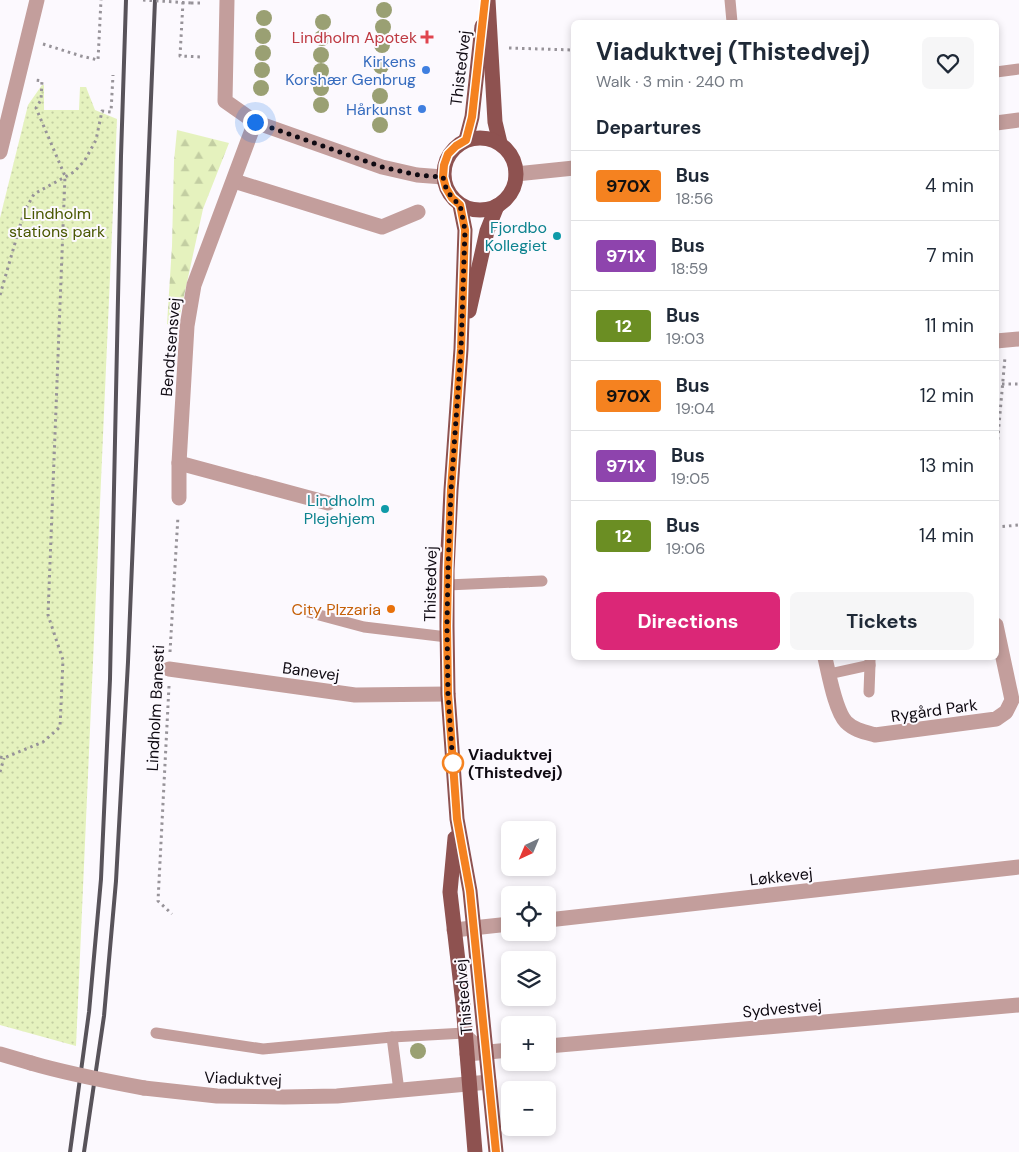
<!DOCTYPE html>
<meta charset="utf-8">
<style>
:root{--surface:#fff;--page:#f6f6f7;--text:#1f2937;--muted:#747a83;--line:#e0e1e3;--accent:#db2777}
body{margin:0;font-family:"DM Sans",sans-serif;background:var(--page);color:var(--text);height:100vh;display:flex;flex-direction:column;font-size:19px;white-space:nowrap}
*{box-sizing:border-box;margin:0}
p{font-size:16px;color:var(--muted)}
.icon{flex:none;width:28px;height:28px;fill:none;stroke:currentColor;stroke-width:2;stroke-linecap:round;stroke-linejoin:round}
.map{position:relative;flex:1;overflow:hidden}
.panel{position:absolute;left:571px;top:20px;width:428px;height:640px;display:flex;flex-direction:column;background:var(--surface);border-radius:8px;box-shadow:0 2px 8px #0003}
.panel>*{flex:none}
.badge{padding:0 10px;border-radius:4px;font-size:18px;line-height:32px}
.needle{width:32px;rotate:224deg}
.tools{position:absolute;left:501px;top:821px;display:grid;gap:10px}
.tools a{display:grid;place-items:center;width:55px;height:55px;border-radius:8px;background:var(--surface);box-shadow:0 2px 8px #0003;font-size:25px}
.you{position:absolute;width:25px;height:25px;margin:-12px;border:4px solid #fff;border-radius:50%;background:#1a73e8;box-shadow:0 0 0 8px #1a73e833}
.map>.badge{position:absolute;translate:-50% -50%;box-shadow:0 0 0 2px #fff}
h2{padding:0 25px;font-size:19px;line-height:45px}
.round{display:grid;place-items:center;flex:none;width:52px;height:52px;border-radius:8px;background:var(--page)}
.summary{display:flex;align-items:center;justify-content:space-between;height:85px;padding:0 25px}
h1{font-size:24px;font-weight:700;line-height:38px}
.primary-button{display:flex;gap:10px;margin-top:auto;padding:10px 25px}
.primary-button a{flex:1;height:58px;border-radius:8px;background:var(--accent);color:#fff;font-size:20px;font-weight:700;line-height:58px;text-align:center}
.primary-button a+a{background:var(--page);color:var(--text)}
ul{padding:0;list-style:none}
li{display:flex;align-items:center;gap:15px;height:70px;padding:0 25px;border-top:1px solid var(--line)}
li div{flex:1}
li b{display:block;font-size:19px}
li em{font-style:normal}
li .badge{min-width:55px;font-weight:700;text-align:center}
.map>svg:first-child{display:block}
.green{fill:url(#green-dots)}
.forest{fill:url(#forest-firs)}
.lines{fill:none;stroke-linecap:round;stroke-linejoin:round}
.path{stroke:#979399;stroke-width:3;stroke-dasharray:2.5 4;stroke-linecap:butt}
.service{stroke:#c39e9c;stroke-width:11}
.minor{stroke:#c39e9c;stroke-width:15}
.tertiary{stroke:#c39e9c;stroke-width:15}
.primary{stroke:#8e5250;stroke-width:15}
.rail{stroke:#58535a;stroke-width:4}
.path-bridge{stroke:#979399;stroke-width:3;stroke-dasharray:2.5 4;stroke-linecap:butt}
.tertiary-bridge{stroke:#c39e9c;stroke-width:15}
.tree{fill:#9aa073}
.line-casing{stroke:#fff;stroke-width:11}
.line{stroke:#f58220;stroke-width:8}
.walk{stroke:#0f0a12;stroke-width:5;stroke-dasharray:0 9}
.health-dot{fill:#e0444e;stroke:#fcf9fe;stroke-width:2}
.shop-dot{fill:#3f7fe0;stroke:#fcf9fe;stroke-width:2}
.culture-dot{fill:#0f9aa8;stroke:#fcf9fe;stroke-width:2}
.food-dot{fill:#e8710a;stroke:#fcf9fe;stroke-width:2}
.stop-dot{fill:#fff;stroke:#f58220;stroke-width:2.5}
.labels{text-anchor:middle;stroke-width:4;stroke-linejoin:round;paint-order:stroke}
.health-label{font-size:16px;fill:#be3a42;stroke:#fcf9fe;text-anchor:end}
.shop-label{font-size:16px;fill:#366cbe;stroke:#fcf9fe;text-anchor:end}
.street-label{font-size:16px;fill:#0f0a12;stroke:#fcf9fe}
.park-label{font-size:16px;fill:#495701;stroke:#fcf9fe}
.culture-label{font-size:16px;fill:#0d838f;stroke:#fcf9fe;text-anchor:end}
.food-label{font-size:16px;fill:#c56008;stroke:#fcf9fe;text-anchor:end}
.stop-label{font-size:16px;font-weight:bold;fill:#0f0a12;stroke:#fcf9fe;text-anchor:start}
</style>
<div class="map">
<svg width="1019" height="1152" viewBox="0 0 1019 1152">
<defs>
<pattern id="green-dots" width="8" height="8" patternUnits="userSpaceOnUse" patternTransform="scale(1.25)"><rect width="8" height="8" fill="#e5f2be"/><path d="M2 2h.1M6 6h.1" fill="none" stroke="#c3cea2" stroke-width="1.8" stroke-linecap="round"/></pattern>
<pattern id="forest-firs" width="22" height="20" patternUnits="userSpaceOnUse" patternTransform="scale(1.25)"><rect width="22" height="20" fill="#e5f2be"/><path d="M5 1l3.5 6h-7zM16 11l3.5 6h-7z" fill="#c3cea2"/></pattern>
</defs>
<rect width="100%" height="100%" fill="#fcf9fe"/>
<path class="green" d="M42,85h2v25h35l1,-23h6l9,23 22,9 -41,927 -76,-21v-807l28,-113z"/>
<path class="forest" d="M177,130l52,13 -26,66 -26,119 -10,-4 5,-78 2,-85z"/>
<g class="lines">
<g class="path">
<path d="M183,2l-3,54 22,1"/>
<path d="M191,3h13"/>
<path d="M43,44l38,12 17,4 3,-60"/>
<path d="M509,48l65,2"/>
<path d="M0,295l24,-83 10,-18 40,-22 11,-12 11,-20 6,-29 9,1 2,-37"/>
<path d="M1002,384h17"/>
<path d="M996,459l9,-102"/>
<path d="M996,527l23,-2"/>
<path d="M170,652l8,-136"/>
<path d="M169,686l-11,215 14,13"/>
<path d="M0,757l4,1 39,-16 17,-15 3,-67 -15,-45 17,-439 -29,-68 5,-8 1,-19 -7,-1"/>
<path d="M0,772l4,-14"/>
</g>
<g class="service">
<path d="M730,0l2,22"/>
<path d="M996,72l23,-3"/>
<path d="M447,585l95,-4"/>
<path d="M308,612l56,15 83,10"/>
<path d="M829,674l41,-9v-7"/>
<path d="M869,692l1,-27"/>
<path d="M156,1033l107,16 129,-12 73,-4 21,19"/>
<path d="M392,1037l7,54"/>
</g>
<g class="minor">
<path d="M227,0l-2,101 30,21 82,29 45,16 35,8 26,2"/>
<path d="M996,123l23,-3"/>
<path d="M516,174l58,-6"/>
<path d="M234,181l148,46 36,-15"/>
<path d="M996,341l23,-2"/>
<path d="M179,463l149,40"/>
<path d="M179,498v-35l8,-137 7,-41 61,-163"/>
<path d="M825,658c4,16 10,52 21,64 8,8 18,10 29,13l121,-16 10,-7 6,-12 -16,-75"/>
<path d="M169,669l186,26 93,-1"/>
<path d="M548,920l471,-53"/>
<path d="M454,930l56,-6"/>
<path d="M548,1046l471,-41"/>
<path d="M467,1054l43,-4"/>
</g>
<g class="tertiary">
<path d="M0,152l37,-152"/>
<path d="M0,1054l31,9"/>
<path d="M144,1088l73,8 67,1 53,-1 152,-14"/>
</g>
<g class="primary">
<path d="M488,0l7,122 5,21"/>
<circle cx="480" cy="174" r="36"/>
<path d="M466,140l6,-23 10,-91"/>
<path d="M460,205l5,25 -4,119 -10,141 -4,81v55l1,68 9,125 13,72 26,261"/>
<path d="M469,311l18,-80 10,-25"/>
<path d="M455,838l-5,54 13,112 12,148"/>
</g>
<g class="rail">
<path d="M70,1152l19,-140 12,-133 9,-200 11,-523 5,-156"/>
<path d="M84,1152l20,-136 12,-135 12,-219 27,-662"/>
</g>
<path class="path-bridge" d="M143,0l48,3"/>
<path class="tertiary-bridge" d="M31,1063c37,11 75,18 113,25"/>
</g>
<g class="tree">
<circle cx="384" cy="10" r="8"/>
<circle cx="264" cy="18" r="8"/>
<circle cx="323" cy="22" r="8"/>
<circle cx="383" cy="27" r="8"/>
<circle cx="263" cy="36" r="8"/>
<circle cx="322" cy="38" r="8"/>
<circle cx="382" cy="45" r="8"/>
<circle cx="263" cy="53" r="8"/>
<circle cx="321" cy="55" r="8"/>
<circle cx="381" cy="66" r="8"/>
<circle cx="262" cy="70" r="8"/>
<circle cx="321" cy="71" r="8"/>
<circle cx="261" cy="88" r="8"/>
<circle cx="321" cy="88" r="8"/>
<circle cx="380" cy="96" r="8"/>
<circle cx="321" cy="105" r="8"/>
<circle cx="380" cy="125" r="8"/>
<circle cx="418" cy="1051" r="8"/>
</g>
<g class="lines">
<defs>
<path id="line" d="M485,0l-13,117 -6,23 -10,6 -8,8 -4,11 -1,12 3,11 6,10 8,7 5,25 -4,119 -10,141 -3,80 -1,56 1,68 9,125 13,72 26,261"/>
</defs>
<use href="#line" class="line-casing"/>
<use href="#line" class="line"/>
<path class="walk" d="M255,122l127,45 36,8 25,2 3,11 6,10 8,7 5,25 -4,119 -10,141 -3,80 -1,56 1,68 5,72v-3"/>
</g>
<path class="health-dot" d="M424.5 29.5h5v5h5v5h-5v5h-5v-5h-5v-5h5z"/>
<g class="shop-dot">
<circle cx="426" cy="70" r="5"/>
<circle cx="422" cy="109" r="5"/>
</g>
<g class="culture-dot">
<circle cx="557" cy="236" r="5"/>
<circle cx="385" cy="509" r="5"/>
</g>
<circle class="food-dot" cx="391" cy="609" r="5"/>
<circle class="stop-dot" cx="453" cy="763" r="10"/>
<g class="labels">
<g class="health-label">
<text x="417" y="43">Lindholm Apotek</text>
</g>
<g class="shop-label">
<text x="416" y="67">Kirkens<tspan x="416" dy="18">Korshær Genbrug</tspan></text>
<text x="412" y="115">Hårkunst</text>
</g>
<g class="street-label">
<text transform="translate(460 68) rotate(-83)" y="6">Thistedvej</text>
<text transform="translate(170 347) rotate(-85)" y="6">Bendtsensvej</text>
<text transform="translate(430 584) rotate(-89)" y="6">Thistedvej</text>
<text transform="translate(311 671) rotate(8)" y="6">Banevej</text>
<text transform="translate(155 708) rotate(-87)" y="6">Lindholm Banesti</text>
<text transform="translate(934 710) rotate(-8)" y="6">Rygård Park</text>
<text transform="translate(781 876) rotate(-6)" y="6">Løkkevej</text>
<text transform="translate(463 997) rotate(-95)" y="6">Thistedvej</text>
<text transform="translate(782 1008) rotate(-5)" y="6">Sydvestvej</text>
<text transform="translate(243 1078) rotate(2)" y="6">Viaduktvej</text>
</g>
<g class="park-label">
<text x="57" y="219">Lindholm<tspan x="57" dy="18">stations park</tspan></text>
</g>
<g class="culture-label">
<text x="547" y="233">Fjordbo<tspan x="547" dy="18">Kollegiet</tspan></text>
<text x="375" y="506">Lindholm<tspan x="375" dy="18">Plejehjem</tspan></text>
</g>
<g class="food-label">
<text x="381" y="615">City PIzzaria</text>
</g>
<g class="stop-label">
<text x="468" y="760">Viaduktvej<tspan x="468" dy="18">(Thistedvej)</tspan></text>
</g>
</g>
</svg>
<div class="tools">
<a><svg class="needle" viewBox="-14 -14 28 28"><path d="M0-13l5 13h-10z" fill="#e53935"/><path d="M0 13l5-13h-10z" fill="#747a83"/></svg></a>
<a><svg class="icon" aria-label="locate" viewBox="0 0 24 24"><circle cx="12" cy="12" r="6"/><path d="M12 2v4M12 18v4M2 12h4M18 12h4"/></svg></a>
<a><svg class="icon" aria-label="layers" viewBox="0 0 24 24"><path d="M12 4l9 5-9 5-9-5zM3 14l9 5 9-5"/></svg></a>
<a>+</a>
<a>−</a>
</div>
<div class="you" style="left:255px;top:122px"></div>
<section class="panel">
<div class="summary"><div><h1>Viaduktvej (Thistedvej)</h1><p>Walk · 3 min · 240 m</p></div><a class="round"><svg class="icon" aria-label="heart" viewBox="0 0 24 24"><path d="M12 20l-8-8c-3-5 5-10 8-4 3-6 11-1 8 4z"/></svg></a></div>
<h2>Departures</h2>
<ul>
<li><span class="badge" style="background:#f58220;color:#111">970X</span><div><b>Bus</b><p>18:56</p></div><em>4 min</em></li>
<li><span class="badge" style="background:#8e44ad;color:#fff">971X</span><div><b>Bus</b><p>18:59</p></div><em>7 min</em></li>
<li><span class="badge" style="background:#6b8e23;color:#fff">12</span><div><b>Bus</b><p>19:03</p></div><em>11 min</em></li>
<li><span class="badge" style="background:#f58220;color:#111">970X</span><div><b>Bus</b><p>19:04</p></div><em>12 min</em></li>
<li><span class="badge" style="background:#8e44ad;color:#fff">971X</span><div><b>Bus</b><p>19:05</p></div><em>13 min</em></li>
<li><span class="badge" style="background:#6b8e23;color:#fff">12</span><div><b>Bus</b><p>19:06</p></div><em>14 min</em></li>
</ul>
<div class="primary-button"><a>Directions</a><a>Tickets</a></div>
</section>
</div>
